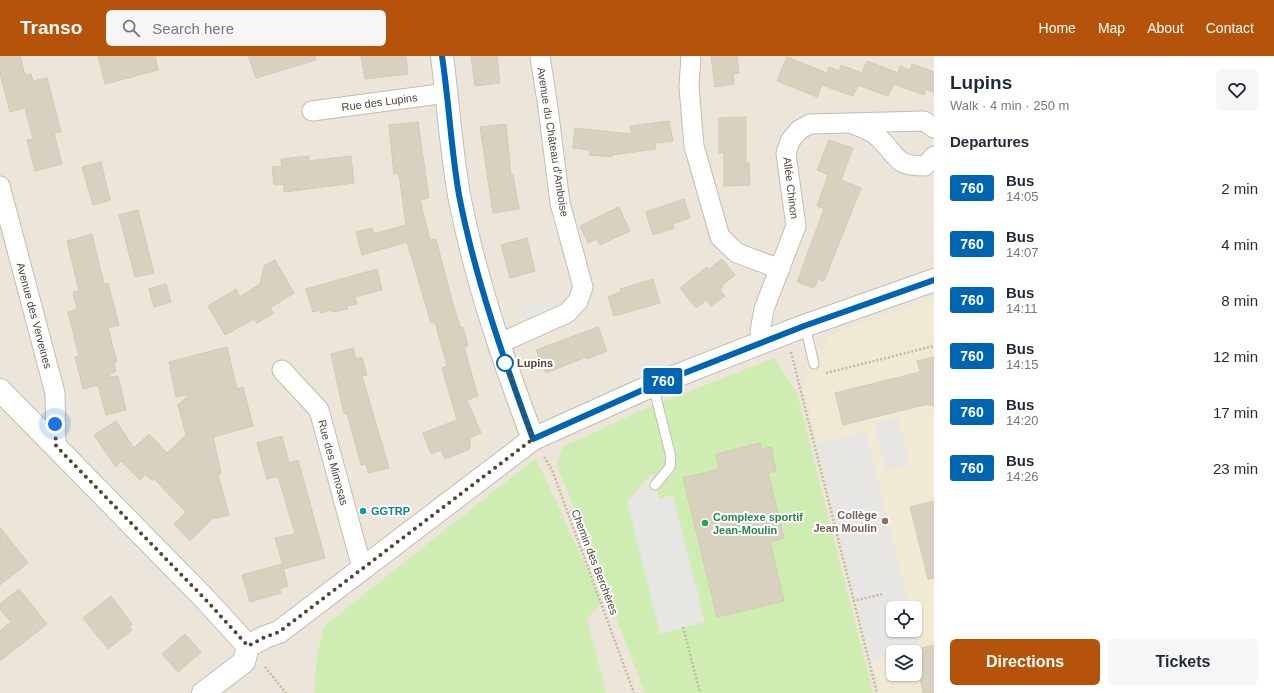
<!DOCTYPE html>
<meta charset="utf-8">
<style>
:root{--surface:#fff;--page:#f6f6f7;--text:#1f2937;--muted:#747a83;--accent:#b45309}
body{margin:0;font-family:Helvetica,sans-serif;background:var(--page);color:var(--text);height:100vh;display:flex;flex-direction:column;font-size:15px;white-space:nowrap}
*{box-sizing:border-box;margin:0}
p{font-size:13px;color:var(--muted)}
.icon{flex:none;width:22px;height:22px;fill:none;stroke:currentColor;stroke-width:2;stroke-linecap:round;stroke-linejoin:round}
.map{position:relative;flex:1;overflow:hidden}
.drawer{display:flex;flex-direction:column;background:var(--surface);width:340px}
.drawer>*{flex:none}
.badge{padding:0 8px;border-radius:3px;font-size:14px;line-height:26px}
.tools{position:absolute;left:886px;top:545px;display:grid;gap:8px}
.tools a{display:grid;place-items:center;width:36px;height:36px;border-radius:6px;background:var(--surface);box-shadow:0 1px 3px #0004;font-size:20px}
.you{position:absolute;width:20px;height:20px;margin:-10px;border:3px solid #fff;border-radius:50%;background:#1a73e8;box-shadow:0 0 0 6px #1a73e833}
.map>.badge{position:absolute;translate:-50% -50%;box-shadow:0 0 0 2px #fff}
h2{padding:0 16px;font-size:15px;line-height:36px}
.round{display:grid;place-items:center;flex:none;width:42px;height:42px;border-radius:6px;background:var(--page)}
.head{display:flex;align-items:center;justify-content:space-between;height:68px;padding:0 16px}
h1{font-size:19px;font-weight:600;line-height:30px}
.action{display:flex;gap:8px;margin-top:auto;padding:8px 16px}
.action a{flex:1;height:46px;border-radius:6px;background:var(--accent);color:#fff;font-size:16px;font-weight:600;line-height:46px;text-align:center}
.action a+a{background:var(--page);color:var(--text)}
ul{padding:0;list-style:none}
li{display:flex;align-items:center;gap:12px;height:56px;padding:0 16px}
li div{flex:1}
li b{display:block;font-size:15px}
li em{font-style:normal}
li .badge{min-width:44px;font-weight:700;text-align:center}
header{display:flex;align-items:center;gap:24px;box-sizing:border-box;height:56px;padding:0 20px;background:var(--accent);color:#fff}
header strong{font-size:19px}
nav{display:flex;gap:22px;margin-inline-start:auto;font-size:14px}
.search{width:280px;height:36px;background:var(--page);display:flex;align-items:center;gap:10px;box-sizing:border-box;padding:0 14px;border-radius:6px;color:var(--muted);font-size:15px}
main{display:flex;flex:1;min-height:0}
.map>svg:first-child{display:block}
.residential{fill:#ebe6d9;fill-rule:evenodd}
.education{fill:#f0ead5;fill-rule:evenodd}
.green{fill:#cfecb2}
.parking{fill:#e8e6e3}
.building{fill:#d9d1c0;stroke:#d4c9b2}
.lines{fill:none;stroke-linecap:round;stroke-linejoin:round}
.service-casing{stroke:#c3bdad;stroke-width:11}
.minor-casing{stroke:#c3bdad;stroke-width:21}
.tertiary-casing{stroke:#c3bdad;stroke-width:24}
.path{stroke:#c6ba9d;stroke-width:2.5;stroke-dasharray:2 2;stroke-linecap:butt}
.service{stroke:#fff;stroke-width:9}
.minor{stroke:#fff;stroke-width:19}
.tertiary{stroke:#fff;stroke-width:22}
.line-casing{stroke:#fff;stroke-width:9}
.line{stroke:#0064b0;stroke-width:6}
.walk{stroke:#4c4538;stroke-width:4;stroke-dasharray:0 7.2}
.stop-dot{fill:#fff;stroke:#0064b0;stroke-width:2}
.culture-dot{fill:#0f9aa8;stroke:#fff;stroke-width:1.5}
.education-dot{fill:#8d6e63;stroke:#fff;stroke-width:1.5}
.leisure-dot{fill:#2e9e5b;stroke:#fff;stroke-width:1.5}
.labels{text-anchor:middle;stroke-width:4;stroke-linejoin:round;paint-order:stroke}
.street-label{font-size:11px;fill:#4c4538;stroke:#fff}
.stop-label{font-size:11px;font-weight:bold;fill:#4c4538;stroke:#fff;text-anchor:start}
.culture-label{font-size:11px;font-weight:bold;fill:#0d838f;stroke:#fff;text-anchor:start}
.education-label{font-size:11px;font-weight:bold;fill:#785e54;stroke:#fff;text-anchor:end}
.leisure-label{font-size:11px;font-weight:bold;fill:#27864d;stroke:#fff;text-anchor:start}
</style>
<header>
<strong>Transo</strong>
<div class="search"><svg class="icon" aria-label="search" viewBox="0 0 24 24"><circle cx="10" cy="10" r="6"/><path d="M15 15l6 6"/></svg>Search here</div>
<nav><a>Home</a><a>Map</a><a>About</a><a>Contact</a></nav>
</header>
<main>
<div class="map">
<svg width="934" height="637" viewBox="0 0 934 637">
<rect width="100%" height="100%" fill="#f6f4eb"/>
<path class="residential" d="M0,0h934v637h-934zM893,552h22v22h-22zM893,596h22v22h-22z"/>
<path class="education" d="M934,242v395h-54l-78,-312 7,-2 -3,-14 14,-3 -1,-6 11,-21zM893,552h22v22h-22zM893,596h22v22h-22z"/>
<g class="green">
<path d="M774,302l23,35 76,300h-228l-88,-229 6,-17 79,-37z"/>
<path d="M536,402l66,144 -15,17 19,74h-292l3,-38 7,-29z"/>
</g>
<g class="parking">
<path d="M547,242l17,16 -32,15 -17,-15z"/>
<path d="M898,361l12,49 -24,5 -12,-48z"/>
<path d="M866,376l44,176h-17v22h22v-2l5,21 -13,3h-14v4l-22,5 -54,-217z"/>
<path d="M652,417l7,26 14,-4 32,127 -45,12 -33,-132z"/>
</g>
<g class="building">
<path d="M0,0h20l5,19 6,-1 2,7 14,-3 14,54 -7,1 8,31 -27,7 -8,-31 6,-1 -8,-31 -15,4 -10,-39z"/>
<path d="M98,0h57l3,14 -53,14z"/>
<path d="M248,0h67l1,4 -60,18z"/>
<path d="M361,0h45l2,18 -43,5z"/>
<path d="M471,0h26l3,27 -25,3z"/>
<path d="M711,0h26l2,17 -6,1 1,10 -19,3z"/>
<path d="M787,1l40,16 2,-6 10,4 2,-6 21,8 5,-12 31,12 2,-7 10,4 2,-6 22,8v20l-8,-3 -2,6 -30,-11 -6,12 -30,-11 -5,11 -31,-11 1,-3 -6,15 -40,-16z"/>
<path d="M746,61v46h3l1,22 -26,1v-33h-5v-35z"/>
<path d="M669,65l4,20 -18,2 1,6 -44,6v2l-23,-2 1,-5 -17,-2 2,-20 57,6 -2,-8z"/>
<path d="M418,66l11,76 -9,2 10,40 6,-1 18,69 7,20 2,-1 5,19 -4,1 14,49 -11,4 14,33 -11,5v11l-25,10 -4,-9 -10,4 -8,-21 34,-13 -15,-52 5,-2 -12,-44 -4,1 -24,-81 -45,13 -6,-23 16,-4 2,6 32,-9 -7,-51h-5l-5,-49z"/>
<path d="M506,68l5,52 2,-1 6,34 -26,4 -13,-86z"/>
<path d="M829,84l24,8 -12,32 20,8 -37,93 -6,-2 -4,9 -17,-6 27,-73 -7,-3 11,-31 -11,-5z"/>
<path d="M309,100v5l42,-5 3,27 -70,9v-8l-10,1 -2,-18 10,-1 -1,-7z"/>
<path d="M101,106l9,38 -17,5 -11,-38z"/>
<path d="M684,143l6,19 -17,6 1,4 -21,7 -7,-23z"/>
<path d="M619,151l11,24 -30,14 -3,-6 -9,4 -8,-17z"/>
<path d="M138,154l16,63 -19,4 -16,-62z"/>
<path d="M92,178l12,50 4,-1 11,42 -11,3 9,34 -3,1 2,8 -11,7 13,-2 8,34 -20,5 -8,-30 -15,4 -8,-32 4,-1 -11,-44 9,-3 -4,-17 6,-1 -12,-50z"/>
<path d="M527,182l8,33 -25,7 -9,-33z"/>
<path d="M722,203l13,16 -14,11 2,1 -3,3 5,6 -14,10 -5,-6 -10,8 -16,-20 27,-21 2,2z"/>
<path d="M275,204l19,33 -24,15 4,5 -17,10 -3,-4 -29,16 -17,-29 28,-17 4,8 20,-13 4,-18z"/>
<path d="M377,213l5,21 -27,7 2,7 -10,2 1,3 -15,3 -1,-2 -11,3v-3l-8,2 -7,-23z"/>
<path d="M653,223l7,24 -46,13 -6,-19 13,-5 -1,-3z"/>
<path d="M166,228l5,18 -17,5 -5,-18z"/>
<path d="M598,271l9,24 -20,8 -1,-2 -40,16 -10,-23z"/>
<path d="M227,291l10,42 6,-2 10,39 -40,11 8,36 -3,1 11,41 -17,4 -22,22 -16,-17 12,-12 -32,-33 -2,2 -7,-7 -5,6 -19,-19 -5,6 -22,-32 22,-14 18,27 15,-14 18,19 19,-18 -8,-30 12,-11 -14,3 -7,-35z"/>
<path d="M353,292l3,11 6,-2 5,18 -5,1 27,92 -21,5 -2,-9 -5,1 -14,-52 -3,1 -13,-60z"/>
<path d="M934,301v48h-6v-1l-85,21 -8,-32 85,-21 -3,-11z"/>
<path d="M282,380l7,27 9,-3 27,98 -41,11 -9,-31 20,-4 -17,-58 -11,3 -10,-36z"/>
<path d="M760,387l1,6 10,-2 5,24 -8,2 16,65 -14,4 14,59 -67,16 -34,-139 36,-9 -3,-15z"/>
<path d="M934,445v77l-6,1 -18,-72z"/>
<path d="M0,471l28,36 -28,22z"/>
<path d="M282,508l6,22 -9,3 2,4 -31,9 -8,-27z"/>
<path d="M19,533l28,35 -47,37v-30l11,-9 -11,-13v-5z"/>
<path d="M111,540l21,28 -3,3 3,3 -24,19 -25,-31z"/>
<path d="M185,578l16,18 -23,20 -16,-18z"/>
<path d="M934,589v48h-11l-8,-41 -2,-2z"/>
</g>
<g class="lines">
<defs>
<g id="service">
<path d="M805,270l9,38"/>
<path d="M653,329l18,72 -1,10 -15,18"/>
</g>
<g id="minor">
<path d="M691,0l-2,31 5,59 26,91 17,16 43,16"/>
<path id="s1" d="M312,55l135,-18"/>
<path d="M853,68c9,4 20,7 27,15 19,18 14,27 45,27l9,-10"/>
<path id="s2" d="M0,130l55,207 1,53"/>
<path d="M762,287l-2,-11 4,-23 32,-83 -10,-72 4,-13 9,-11 11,-6 114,-3 10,7"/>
<path d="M498,288l69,-31 11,-12 5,-14 -23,-84 -12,-95 -8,-52"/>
<path id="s3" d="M282,314l37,40 43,158"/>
</g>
<g id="tertiary">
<path d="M442,0c6,46 9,93 17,139 16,83 44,165 74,244"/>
<path d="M0,334l206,210 42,46"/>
<path d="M248,590l17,-9 14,-5 254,-193 120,-54 151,-59 130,-46"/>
<path d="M203,637l41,-31 4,-16"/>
</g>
</defs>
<use href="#service" class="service-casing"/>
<use href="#minor" class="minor-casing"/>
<use href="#tertiary" class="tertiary-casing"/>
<g class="path">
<path d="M791,296l86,341"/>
<path d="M826,317l108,-27"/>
<path d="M544,401l8,13 82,223"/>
<path d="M853,545l30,-7"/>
<path d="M683,571l17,66"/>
<path d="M265,611l21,26"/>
</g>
<use href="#service" class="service"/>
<use href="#minor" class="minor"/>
<use href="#tertiary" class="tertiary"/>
</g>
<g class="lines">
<defs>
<path id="line" d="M442,0c7,46 9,93 17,139 16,83 45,165 74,244l121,-54 150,-59 130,-46"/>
</defs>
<use href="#line" class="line-casing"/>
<use href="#line" class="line"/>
<path class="walk" d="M55,368l1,22 150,154 42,46 17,-9 14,-5 254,-193 -29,-80 1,4"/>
</g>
<circle class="stop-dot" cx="505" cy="307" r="8"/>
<circle class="culture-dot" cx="363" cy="455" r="4"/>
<circle class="education-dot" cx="885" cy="465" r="4"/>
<circle class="leisure-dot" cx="705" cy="467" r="4"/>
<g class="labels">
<g class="street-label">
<text dy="4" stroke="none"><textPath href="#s1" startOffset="68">Rue des Lupins</textPath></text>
<text transform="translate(553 86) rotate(81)" y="4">Avenue du Château d'Amboise</text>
<text transform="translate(791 132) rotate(83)" y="4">Allée Chinon</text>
<text dy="4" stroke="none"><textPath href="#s2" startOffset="134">Avenue des Verveines</textPath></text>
<text dy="4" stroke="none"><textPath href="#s3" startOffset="109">Rue des Mimosas</textPath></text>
<text transform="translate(595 506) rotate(69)" y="4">Chemin des Berchères</text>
</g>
<g class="stop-label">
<text x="517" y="311">Lupins</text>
</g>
<g class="culture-label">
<text x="371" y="459">GGTRP</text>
</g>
<g class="education-label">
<text x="877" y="463">Collège<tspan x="877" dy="13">Jean Moulin</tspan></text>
</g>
<g class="leisure-label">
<text x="713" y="465">Complexe sportif<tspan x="713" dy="13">Jean-Moulin</tspan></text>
</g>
</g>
</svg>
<div class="tools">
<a><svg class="icon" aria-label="locate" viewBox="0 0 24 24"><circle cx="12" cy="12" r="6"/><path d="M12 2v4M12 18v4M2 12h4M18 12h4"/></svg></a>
<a><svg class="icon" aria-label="layers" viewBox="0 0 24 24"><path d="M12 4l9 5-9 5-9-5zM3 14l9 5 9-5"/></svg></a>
</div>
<div class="you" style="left:55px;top:368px"></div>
<b class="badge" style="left:663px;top:325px;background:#0064b0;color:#fff">760</b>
</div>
<section class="drawer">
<div class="head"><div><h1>Lupins</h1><p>Walk · 4 min · 250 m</p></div><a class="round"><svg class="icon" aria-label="heart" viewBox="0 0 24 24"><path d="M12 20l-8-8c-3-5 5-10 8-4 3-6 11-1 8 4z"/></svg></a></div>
<h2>Departures</h2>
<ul>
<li><span class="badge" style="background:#0064b0;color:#fff">760</span><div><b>Bus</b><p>14:05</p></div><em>2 min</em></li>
<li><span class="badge" style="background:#0064b0;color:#fff">760</span><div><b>Bus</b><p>14:07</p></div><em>4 min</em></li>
<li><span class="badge" style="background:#0064b0;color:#fff">760</span><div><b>Bus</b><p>14:11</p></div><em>8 min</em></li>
<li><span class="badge" style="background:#0064b0;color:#fff">760</span><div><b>Bus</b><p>14:15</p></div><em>12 min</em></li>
<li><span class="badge" style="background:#0064b0;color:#fff">760</span><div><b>Bus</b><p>14:20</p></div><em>17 min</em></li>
<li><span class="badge" style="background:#0064b0;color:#fff">760</span><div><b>Bus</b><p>14:26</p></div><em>23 min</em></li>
</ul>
<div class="action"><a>Directions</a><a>Tickets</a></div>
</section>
</main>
